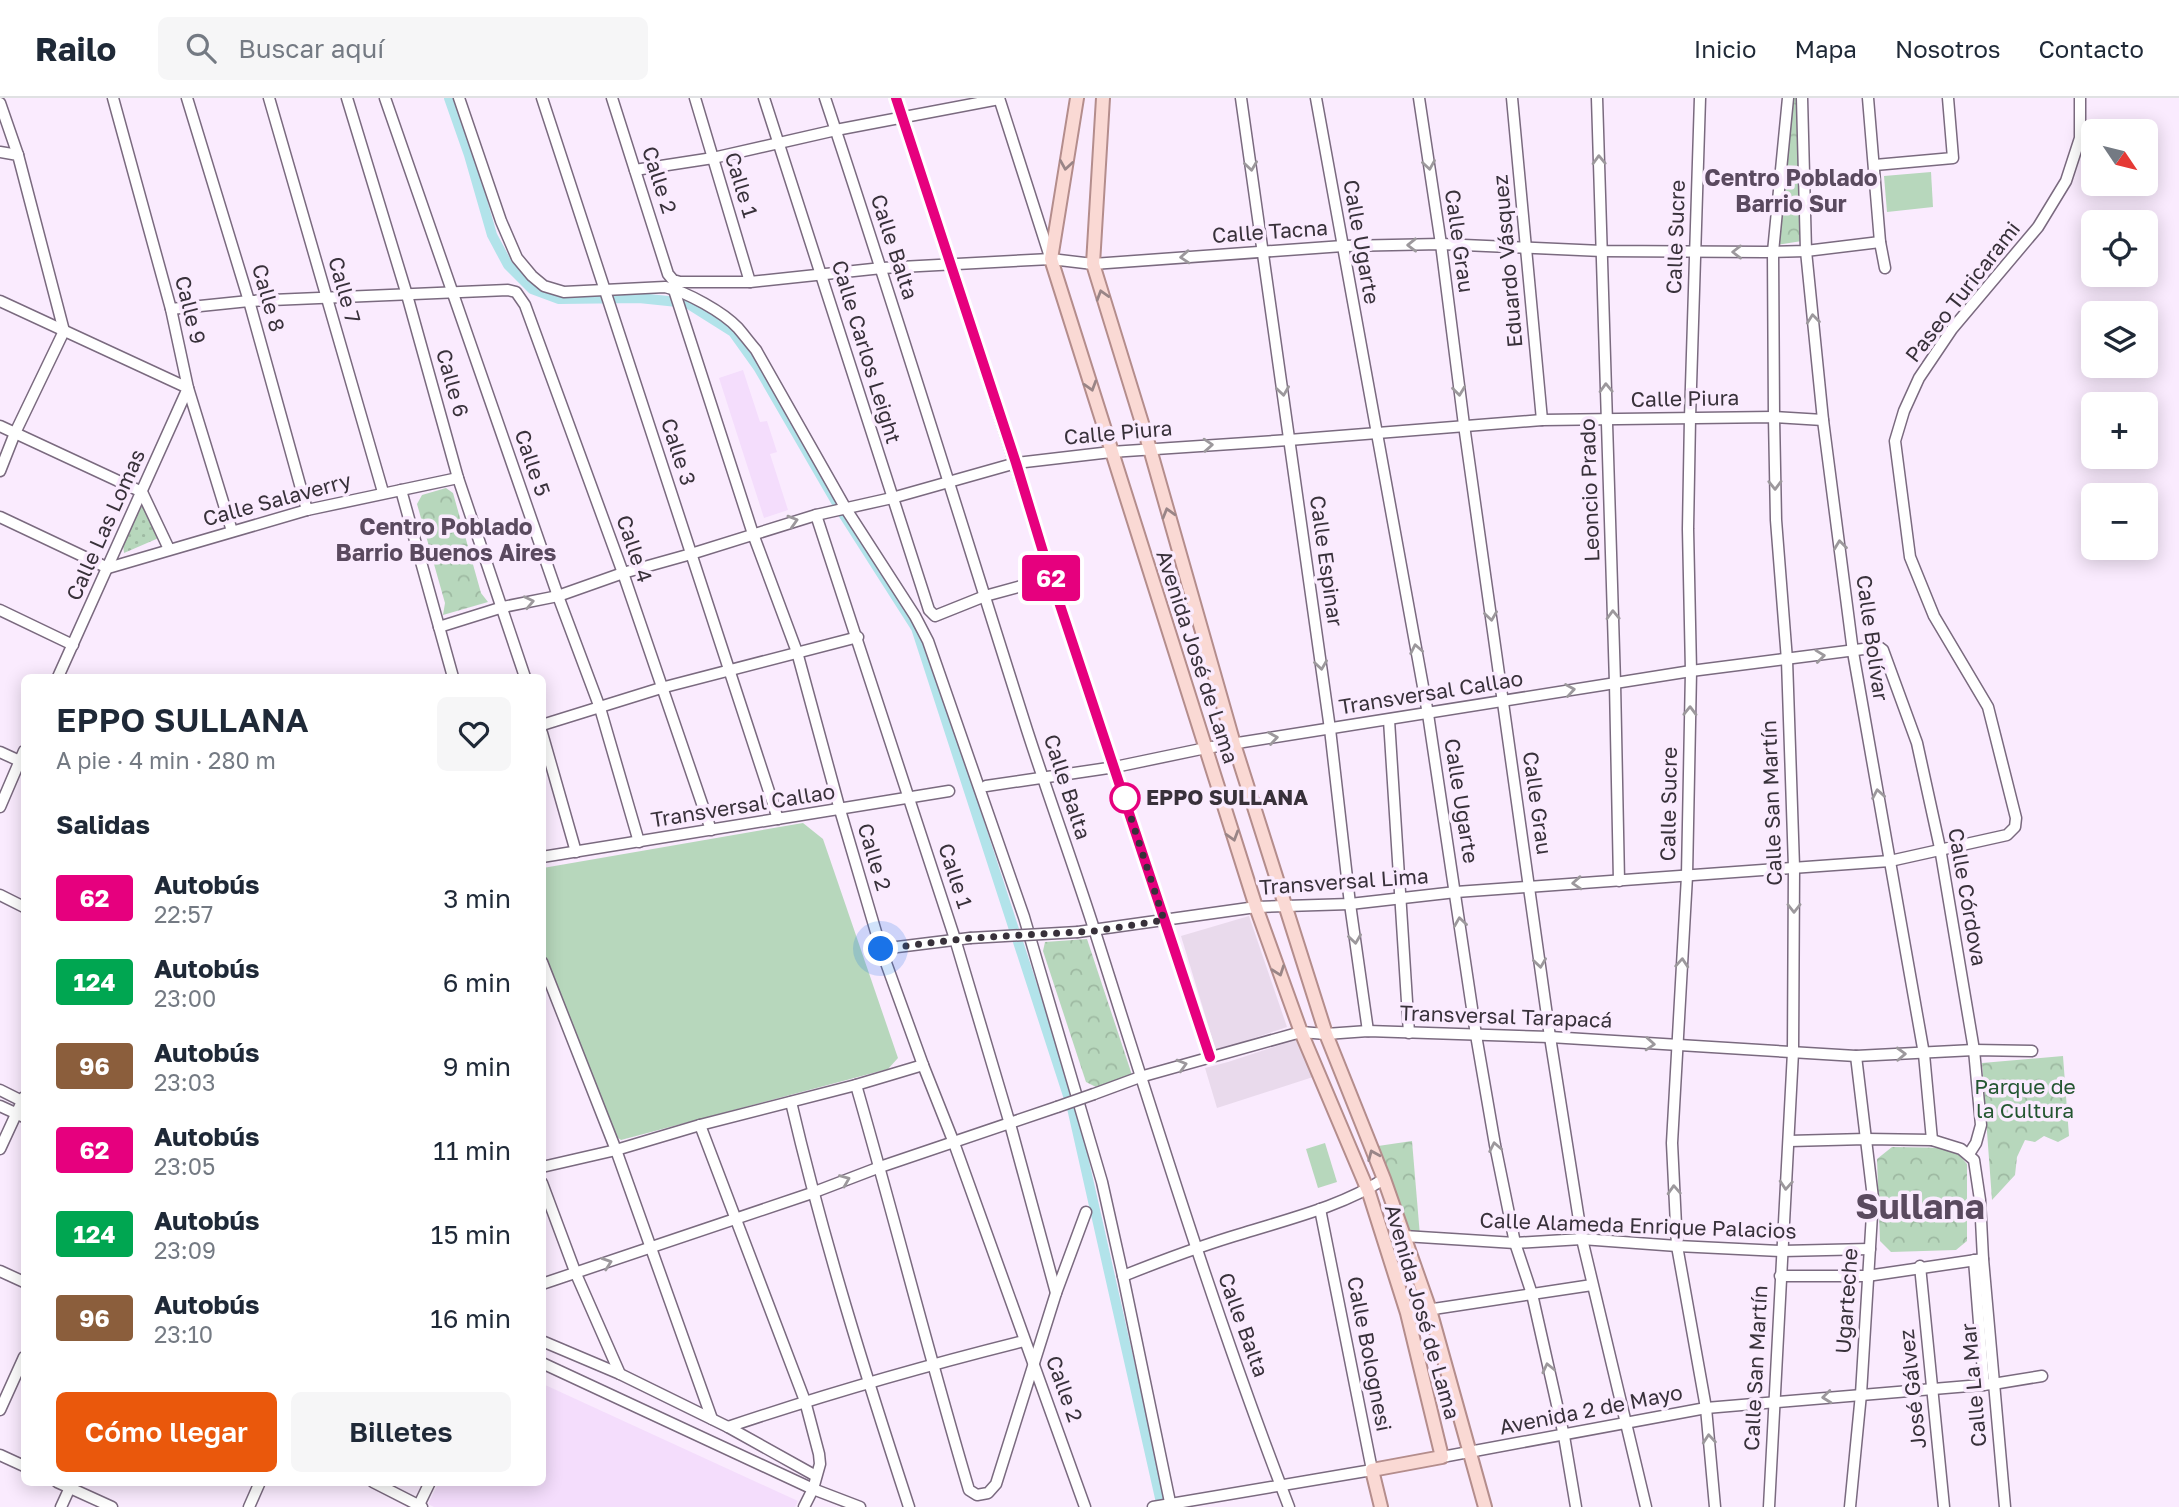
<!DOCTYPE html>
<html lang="es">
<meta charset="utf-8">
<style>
:root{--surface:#fff;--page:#f6f6f7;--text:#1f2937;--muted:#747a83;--line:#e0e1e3;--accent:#ea580c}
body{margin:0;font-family:"Golos Text",sans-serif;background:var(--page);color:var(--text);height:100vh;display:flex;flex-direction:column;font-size:26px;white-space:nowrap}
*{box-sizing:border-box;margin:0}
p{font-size:23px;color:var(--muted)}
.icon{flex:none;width:38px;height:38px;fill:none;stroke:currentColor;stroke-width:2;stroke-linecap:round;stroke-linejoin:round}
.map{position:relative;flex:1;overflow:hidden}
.details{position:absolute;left:21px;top:576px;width:525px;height:812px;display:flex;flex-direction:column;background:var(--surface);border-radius:10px;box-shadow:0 4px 18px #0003}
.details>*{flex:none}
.badge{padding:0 14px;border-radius:5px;font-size:24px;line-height:46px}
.needle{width:46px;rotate:125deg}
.controls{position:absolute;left:2081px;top:21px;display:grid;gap:14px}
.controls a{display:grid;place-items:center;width:77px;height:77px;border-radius:10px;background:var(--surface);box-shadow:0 4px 18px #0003;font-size:35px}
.you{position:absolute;width:35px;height:35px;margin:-18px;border:5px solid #fff;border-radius:50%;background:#1a73e8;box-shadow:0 0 0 10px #1a73e833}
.map>.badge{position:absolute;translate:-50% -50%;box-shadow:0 0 0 4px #fff}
h2{padding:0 35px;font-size:26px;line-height:63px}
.round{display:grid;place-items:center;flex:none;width:74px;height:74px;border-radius:10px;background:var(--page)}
.head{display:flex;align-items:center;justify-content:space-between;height:119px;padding:0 35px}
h1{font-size:33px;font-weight:600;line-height:52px}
.cta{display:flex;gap:14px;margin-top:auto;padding:14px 35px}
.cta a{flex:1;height:80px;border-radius:10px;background:var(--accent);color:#fff;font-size:28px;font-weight:600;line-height:80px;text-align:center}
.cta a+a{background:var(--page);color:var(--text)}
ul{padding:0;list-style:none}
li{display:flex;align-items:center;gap:21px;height:84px;padding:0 35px}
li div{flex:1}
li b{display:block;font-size:26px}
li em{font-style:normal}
li .badge{min-width:77px;font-weight:700;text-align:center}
header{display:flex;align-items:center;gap:42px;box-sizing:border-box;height:98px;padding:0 35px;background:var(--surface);border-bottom:2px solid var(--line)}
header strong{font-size:33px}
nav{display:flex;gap:38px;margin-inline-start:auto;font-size:24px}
.search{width:490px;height:63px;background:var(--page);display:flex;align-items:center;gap:18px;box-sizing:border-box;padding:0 24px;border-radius:10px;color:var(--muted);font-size:26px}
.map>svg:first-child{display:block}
.built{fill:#f4ddfc}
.education{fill:#e9daec}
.grass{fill:url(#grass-dots)}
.park{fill:url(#park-crowns)}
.garden{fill:#b7d7bc}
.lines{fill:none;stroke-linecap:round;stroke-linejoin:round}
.canal{stroke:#b2e3ea;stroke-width:10}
.minor-casing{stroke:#7a6a7f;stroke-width:13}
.major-casing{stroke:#b48d8c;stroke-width:16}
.minor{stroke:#fff;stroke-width:10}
.major{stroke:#fad9d4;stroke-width:12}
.minor-bridge-casing{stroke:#7a6a7f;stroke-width:13;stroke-linecap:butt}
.minor-bridge{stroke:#fff;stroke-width:10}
.oneway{stroke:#9c989c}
.oneway2{stroke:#998587}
.line-casing{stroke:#fff;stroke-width:16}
.line{stroke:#e6007e;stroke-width:10}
.walk{stroke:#38313a;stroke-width:7;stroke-dasharray:0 12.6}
.stop-dot{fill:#fff;stroke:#e6007e;stroke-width:3.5}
.labels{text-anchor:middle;stroke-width:7;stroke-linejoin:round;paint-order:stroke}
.street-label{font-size:21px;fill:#38313a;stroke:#faebfe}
.stop-label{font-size:21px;font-weight:bold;fill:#38313a;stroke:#faebfe;text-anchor:start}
.park-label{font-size:21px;fill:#245631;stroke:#faebfe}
.neighbourhood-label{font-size:23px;font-weight:bold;fill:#5a4a5f;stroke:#faebfe}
.town-label{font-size:35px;font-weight:bold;fill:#5a4a5f;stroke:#faebfe}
</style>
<header>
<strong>Railo</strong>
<div class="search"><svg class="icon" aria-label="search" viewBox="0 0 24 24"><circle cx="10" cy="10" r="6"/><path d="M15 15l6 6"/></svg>Buscar aquí</div>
<nav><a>Inicio</a><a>Mapa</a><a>Nosotros</a><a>Contacto</a></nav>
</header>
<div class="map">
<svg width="2179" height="1409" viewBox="0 0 2179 1409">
<defs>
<pattern id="grass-dots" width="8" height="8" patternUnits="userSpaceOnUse" patternTransform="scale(1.75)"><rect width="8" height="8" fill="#b7d7bc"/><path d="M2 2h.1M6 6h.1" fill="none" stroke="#9eb9a2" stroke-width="1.8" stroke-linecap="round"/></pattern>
<pattern id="park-crowns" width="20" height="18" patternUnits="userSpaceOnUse" patternTransform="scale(1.75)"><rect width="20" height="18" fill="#b7d7bc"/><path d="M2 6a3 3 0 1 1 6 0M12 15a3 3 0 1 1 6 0" fill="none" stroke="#9eb9a2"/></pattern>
</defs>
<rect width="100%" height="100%" fill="#faebfe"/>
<g class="built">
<path d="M743,272l17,52 7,-1 10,31 -7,2 18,56 -24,8 -45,-140z"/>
<path d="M543,1286l255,117 -3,6h-361l-6,-3 11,-22h103z"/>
</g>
<g class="education">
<path d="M1249,818l38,111 -71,24 -35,-115z"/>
<path d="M1298,941l15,38 -96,31 -12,-40 23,-6z"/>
</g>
<path class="grass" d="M147,406l14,33 -37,16 -1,-8 18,-38z"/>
<g class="park">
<path d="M1791,0h9l2,143 -25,4z"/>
<path d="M446,390l7,5 28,100 7,9 -45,13 2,-12 -28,-99 5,-9z"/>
<path d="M1087,841l45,136 -36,12 -10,-5 -43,-131 2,-9z"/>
<path d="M2063,958l6,80 -11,6 -14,-6 -9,6 -10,-2 -8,17 -2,18 -23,25 -10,-137z"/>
<path d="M1412,1043l8,95h-16l-26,-90z"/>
<path d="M1892,1049l61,1 14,16v77l-11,9 -65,2 -11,-11 -3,-82z"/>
</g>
<g class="garden">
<path d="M1931,74l2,35 -46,5 -3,-36z"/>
<path d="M803,725l20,16 75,219 -10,11 -267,71 -7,-5 -71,-184v-83z"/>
<path d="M1325,1045l12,39 -19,6 -12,-39z"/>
</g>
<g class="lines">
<g class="canal">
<path d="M449,0l20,57 23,80 16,30 24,24 27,10 80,-1 48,5 46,29 25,35 81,140"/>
<path d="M842,414l74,116 156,480 90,399"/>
</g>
<defs>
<g id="minor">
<path d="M113,0l58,211 17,79 44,143"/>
<path d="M187,0l62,203 58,209"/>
<path d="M269,0l114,394"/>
<path d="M347,0l60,197 51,183 67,199"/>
<path d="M385,0l173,498 42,112 39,134"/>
<path d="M459,0l42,123 16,37 15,18 12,10 20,6 101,-5c22,5 58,25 73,41 6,7 12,15 18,22l90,159 69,107 13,25 96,276 78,265 21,94 48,231"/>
<path d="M542,0l236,721"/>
<path d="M612,0l56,176 5,6 7,2h70l132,-14 169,-9 42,5 250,-18 98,-2 161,7 163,1 41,-1 74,-9"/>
<path d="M695,0l55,184"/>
<path d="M764,0l165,512 6,6 50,-20 66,-18"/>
<path d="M825,0c70,210 135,421 202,632 22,68 47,136 69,205 61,192 120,384 193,572"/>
<path d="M896,0c105,320 206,640 314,959"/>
<path d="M999,0l51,159"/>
<path d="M1241,0l89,631 20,175 18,127"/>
<path d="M1316,0l112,616 48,321 19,110 20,98 17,51 32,142 12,71"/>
<path d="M1419,0l22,146 23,181 86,612 32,202 64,268"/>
<path d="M1512,0l30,322"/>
<path d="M1597,0l18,585 4,198"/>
<path d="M1700,0l-10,320 -2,111 3,142 -4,205 -15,267 5,103 29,162 9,99"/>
<path d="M1802,0l4,153 17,169 30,232 71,402 8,86"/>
<path d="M1868,0l12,144 5,26"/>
<path d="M0,5l18,52"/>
<path d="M0,54l18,3 46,176 -49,102 -15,38"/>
<path d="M1875,67l78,-7 -5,-60"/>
<path d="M635,72l78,-12 123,-28 163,-31"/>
<path d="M674,192l79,244 44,118 43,158 41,139 42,116 31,78 131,364"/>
<path d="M0,203l188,87 -130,289"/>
<path d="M171,211l78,-8 259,-11 8,2 9,13 98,268 88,257"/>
<path d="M0,328l142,66 27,57"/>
<path d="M401,392l52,187"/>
<path d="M816,417l139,424 55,185 46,169"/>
<path d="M0,419l108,51 199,-58 151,-32"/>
<path d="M0,512l73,35"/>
<path d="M439,529l64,-20 55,-11 65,-23 68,-19 125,-39 76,-17 124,-35 95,-11 178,-12 253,-20 232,-3 49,3"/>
<path d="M1389,622l20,313"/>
<path d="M542,627l119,-37 197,-51"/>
<path d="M542,635l34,119"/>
<path d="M0,654l24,11"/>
<path d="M986,688l129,-19 91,-19 485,-77 188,-24 4,3 34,93 23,105 34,202 7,75 -5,18 -7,11"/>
<path d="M0,709l24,-56"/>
<path d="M542,759l407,-66"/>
<path d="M0,797l24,12"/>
<path d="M1078,834l178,-25 94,-3 106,-12 434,-31 117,-26 8,-8 1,-9 -28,-111 -54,-91 -24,-59 -15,-116 9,-30 15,-33 33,-49 86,-102 28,-46 14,-43v-40"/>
<path d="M881,851l89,-11"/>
<path d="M542,864l74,188 96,269"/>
<path d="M856,987c39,135 73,271 113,405l8,5 11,-2 8,-9 60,-191 30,-81"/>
<path d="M0,992l24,12"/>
<path d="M1094,996l46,-17 161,-45 25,2 42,-3 182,6 306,19 118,-6 58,1"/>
<path d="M791,1004c32,137 74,271 118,405"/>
<path d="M0,1008l24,11"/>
<path d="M700,1027l105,276 14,53 1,10 -7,25 -9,18"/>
<path d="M1789,1043l77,-2 66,1 29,9 13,11 6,40 3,59 22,248"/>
<path d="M0,1051l24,-52"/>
<path d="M542,1069l74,-17 84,-25 156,-40 67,-20"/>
<path d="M542,1085l34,91 44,100"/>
<path d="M1404,1138l111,7 67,-4 95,7 105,5 88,-2"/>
<path d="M1974,1162l10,125"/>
<path d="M1920,1168l24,241"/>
<path d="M0,1173l24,11"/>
<path d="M1123,1178c40,-16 80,-31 121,-43 48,-15 98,-27 140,-54"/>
<path d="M1780,1178h87l116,-17"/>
<path d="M542,1186l270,-91 68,-26 177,-60"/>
<path d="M1407,1215l185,-28"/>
<path d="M542,1243l78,33 108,53 88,49"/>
<path d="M542,1265l271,126 47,18"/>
<path d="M0,1312l24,-53"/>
<path d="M728,1329c98,-33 196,-61 296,-86"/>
<path d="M0,1357l24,11"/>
<path d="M1442,1359l264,-49 287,-24 49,-8"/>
<path d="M57,1384l55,25"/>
<path d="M373,1384l49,25"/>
<path d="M61,1409l11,-24"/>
<path d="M249,1409l11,-25"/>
<path d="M418,1409l12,-25"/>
<path d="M1153,1409l219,-37 -52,-261"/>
<path d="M1769,1409l24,-455 1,-185 -7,-207 -11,-140 -2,-103 -1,-165 15,-154"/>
<path d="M1850,1409l11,-113 12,-196 -17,-142"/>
</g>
<g id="major">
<path d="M1077,0l-26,161 205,648 45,125 68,161 38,120 35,144 -70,13 9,37"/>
<path d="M1103,0l-10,166 57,185 84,295 92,290 58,145 46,131 55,197"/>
</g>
</defs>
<use href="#minor" class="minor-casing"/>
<use href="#major" class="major-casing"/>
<use href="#minor" class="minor"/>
<use href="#major" class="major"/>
<defs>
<g id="minor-bridge">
<path d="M970,840l108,-6"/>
<path d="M1057,1009l37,-13"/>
</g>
</defs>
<use href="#minor-bridge" class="minor-bridge-casing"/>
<use href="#minor-bridge" class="minor-bridge"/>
</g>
<defs><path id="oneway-chevron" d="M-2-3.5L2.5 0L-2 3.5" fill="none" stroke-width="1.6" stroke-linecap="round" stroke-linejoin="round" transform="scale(1.75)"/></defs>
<g class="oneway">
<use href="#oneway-chevron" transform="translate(1599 62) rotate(-92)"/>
<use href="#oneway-chevron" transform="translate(1429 67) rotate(81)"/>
<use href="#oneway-chevron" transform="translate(1251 68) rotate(82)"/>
<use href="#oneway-chevron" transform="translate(1412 147) rotate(179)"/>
<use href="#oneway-chevron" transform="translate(1737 154) rotate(180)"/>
<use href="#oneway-chevron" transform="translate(1185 159) rotate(176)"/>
<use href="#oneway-chevron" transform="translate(1813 221) rotate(-96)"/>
<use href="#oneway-chevron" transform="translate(1606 290) rotate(-92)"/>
<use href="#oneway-chevron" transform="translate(1283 293) rotate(82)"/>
<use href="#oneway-chevron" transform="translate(1459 293) rotate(83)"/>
<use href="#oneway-chevron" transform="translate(1208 347) rotate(-4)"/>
<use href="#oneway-chevron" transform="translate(1775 387) rotate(89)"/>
<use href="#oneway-chevron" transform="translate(793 423) rotate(-17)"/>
<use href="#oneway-chevron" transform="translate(1840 447) rotate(-97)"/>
<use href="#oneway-chevron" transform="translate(529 504) rotate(-12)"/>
<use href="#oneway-chevron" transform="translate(1613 517) rotate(-92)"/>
<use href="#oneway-chevron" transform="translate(1491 518) rotate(82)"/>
<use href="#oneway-chevron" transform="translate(1416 551) rotate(-101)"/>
<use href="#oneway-chevron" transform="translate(1820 558) rotate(-7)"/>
<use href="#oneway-chevron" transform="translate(1321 567) rotate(82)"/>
<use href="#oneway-chevron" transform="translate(1570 592) rotate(-9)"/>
<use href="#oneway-chevron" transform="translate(1690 613) rotate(-89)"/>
<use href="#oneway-chevron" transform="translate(1273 640) rotate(-9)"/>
<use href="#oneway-chevron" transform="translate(1878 696) rotate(-100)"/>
<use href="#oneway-chevron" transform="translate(1577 785) rotate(176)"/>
<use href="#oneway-chevron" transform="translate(1794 810) rotate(90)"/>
<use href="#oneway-chevron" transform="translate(1460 824) rotate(-98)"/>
<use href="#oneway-chevron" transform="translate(1355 841) rotate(82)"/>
<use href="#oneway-chevron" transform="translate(1540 865) rotate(82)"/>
<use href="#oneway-chevron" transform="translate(1682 865) rotate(-86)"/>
<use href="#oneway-chevron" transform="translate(1650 946) rotate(4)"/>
<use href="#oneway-chevron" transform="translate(1901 956) rotate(-2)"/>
<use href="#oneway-chevron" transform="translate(1182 967) rotate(-16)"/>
<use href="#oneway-chevron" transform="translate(1495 1049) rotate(-101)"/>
<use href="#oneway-chevron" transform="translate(845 1082) rotate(-22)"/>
<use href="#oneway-chevron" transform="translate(1786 1087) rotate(94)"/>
<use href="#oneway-chevron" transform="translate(1674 1092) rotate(-93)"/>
<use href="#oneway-chevron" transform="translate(607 1165) rotate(-19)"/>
<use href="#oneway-chevron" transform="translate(1548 1270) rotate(-103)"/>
<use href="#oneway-chevron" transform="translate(1827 1299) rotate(174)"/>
<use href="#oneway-chevron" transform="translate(1709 1341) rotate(-95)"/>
</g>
<g class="oneway2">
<use href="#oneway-chevron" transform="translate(1066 67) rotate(99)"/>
<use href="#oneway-chevron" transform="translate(1102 197) rotate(-107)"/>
<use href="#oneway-chevron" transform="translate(1091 288) rotate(73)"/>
<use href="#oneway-chevron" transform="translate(1168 415) rotate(-106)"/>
<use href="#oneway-chevron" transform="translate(1233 738) rotate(73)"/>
<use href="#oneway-chevron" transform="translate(1279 873) rotate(70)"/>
<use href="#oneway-chevron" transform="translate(1373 1057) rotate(-113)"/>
</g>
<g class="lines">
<defs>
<path id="line" d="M896,0l120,365 35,115 159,479"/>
</defs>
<use href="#line" class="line-casing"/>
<use href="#line" class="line"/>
<path class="walk" d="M881,851l89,-11 125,-7 69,-11 -41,-127 2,5"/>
</g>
<circle class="stop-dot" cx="1125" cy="700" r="14"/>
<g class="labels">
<g class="street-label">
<text transform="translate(659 82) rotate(72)" y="7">Calle 2</text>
<text transform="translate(741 87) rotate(73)" y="7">Calle 1</text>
<text transform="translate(1270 134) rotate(-4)" y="7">Calle Tacna</text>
<text transform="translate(1676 139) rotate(-88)" y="7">Calle Sucre</text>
<text transform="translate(1459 143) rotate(82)" y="7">Calle Grau</text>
<text transform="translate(1361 144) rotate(80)" y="7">Calle Ugarte</text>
<text transform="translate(894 149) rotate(72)" y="7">Calle Balta</text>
<text transform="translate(1508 163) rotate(-95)" y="7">Eduardo Vásquez</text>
<text transform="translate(344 192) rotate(74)" y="7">Calle 7</text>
<text transform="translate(1963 194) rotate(-52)" y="7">Paseo Turicarami</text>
<text transform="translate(268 200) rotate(74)" y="7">Calle 8</text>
<text transform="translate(190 212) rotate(76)" y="7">Calle 9</text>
<text transform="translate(866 254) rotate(73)" y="7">Calle Carlos Leight</text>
<text transform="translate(452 285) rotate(74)" y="7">Calle 6</text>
<text transform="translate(1685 301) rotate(-1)" y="7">Calle Piura</text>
<text transform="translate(1118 335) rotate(-5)" y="7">Calle Piura</text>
<text transform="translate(678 354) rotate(72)" y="7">Calle 3</text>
<text transform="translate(532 365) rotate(71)" y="7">Calle 5</text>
<text transform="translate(1590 392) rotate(-92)" y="7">Leoncio Prado</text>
<text transform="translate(277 402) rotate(-15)" y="7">Calle Salaverry</text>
<text transform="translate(106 427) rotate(-66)" y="7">Calle Las Lomas</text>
<text transform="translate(634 451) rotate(71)" y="7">Calle 4</text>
<text transform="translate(1326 463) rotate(82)" y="7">Calle Espinar</text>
<text transform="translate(1872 540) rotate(82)" y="7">Calle Bolívar</text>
<text transform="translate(1197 559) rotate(72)" y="7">Avenida José de Lama</text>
<text transform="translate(1431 595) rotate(-9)" y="7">Transversal Callao</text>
<text transform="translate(1067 689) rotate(72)" y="7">Calle Balta</text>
<text transform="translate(1461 703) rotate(81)" y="7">Calle Ugarte</text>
<text transform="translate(1537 705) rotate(82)" y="7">Calle Grau</text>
<text transform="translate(1772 705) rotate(-92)" y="7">Calle San Martín</text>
<text transform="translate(1669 706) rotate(-89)" y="7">Calle Sucre</text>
<text transform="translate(743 708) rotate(-9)" y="7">Transversal Callao</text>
<text transform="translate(874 759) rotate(73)" y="7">Calle 2</text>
<text transform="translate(955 778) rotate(72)" y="7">Calle 1</text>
<text transform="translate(1344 784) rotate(-4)" y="7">Transversal Lima</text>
<text transform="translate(1967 799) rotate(80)" y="7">Calle Córdova</text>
<text transform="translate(1506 919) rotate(2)" y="7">Transversal Tarapacá</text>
<text transform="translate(1638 1128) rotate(2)" y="7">Calle Alameda Enrique Palacios</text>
<text transform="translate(1847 1203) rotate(-86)" y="7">Ugarteche</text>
<text transform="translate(1422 1214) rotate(74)" y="7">Avenida José de Lama</text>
<text transform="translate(1243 1227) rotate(70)" y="7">Calle Balta</text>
<text transform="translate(1369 1256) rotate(79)" y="7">Calle Bolognesi</text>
<text transform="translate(1756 1270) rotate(-87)" y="7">Calle San Martín</text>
<text transform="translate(1974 1287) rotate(-95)" y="7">Calle La Mar</text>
<text transform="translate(1064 1291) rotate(70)" y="7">Calle 2</text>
<text transform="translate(1913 1291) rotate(-96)" y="7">José Gálvez</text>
<text transform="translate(1591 1312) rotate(-11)" y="7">Avenida 2 de Mayo</text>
</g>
<g class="stop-label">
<text x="1146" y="707">EPPO SULLANA</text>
</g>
<g class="park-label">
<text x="2025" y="996">Parque de<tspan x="2025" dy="24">la Cultura</tspan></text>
</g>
<g class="neighbourhood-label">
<text x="1791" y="88">Centro Poblado<tspan x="1791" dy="26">Barrio Sur</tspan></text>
<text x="446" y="437">Centro Poblado<tspan x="446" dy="26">Barrio Buenos Aires</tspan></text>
</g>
<g class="town-label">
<text x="1920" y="1121">Sullana</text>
</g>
</g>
</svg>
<div class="controls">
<a><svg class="needle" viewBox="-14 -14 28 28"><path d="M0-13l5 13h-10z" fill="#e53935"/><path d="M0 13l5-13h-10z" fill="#747a83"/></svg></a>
<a><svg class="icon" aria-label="locate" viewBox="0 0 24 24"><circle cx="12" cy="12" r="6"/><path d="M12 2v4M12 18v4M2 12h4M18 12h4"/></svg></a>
<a><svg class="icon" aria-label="layers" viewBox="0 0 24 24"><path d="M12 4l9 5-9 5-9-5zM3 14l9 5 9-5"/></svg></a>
<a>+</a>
<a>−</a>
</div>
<div class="you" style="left:881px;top:851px"></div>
<b class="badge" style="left:1051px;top:480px;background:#e6007e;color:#fff">62</b>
<section class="details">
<div class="head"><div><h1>EPPO SULLANA</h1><p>A pie · 4 min · 280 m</p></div><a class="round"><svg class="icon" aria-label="heart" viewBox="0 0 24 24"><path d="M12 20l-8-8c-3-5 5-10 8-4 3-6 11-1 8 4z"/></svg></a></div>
<h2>Salidas</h2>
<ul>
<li><span class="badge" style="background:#e6007e;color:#fff">62</span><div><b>Autobús</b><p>22:57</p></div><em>3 min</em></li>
<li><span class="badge" style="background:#00a651;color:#fff">124</span><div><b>Autobús</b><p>23:00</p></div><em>6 min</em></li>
<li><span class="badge" style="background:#8b5e3c;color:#fff">96</span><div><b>Autobús</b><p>23:03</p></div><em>9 min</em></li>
<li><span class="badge" style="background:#e6007e;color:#fff">62</span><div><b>Autobús</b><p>23:05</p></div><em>11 min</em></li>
<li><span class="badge" style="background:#00a651;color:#fff">124</span><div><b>Autobús</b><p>23:09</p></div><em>15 min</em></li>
<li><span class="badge" style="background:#8b5e3c;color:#fff">96</span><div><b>Autobús</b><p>23:10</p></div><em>16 min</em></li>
</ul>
<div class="cta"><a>Cómo llegar</a><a>Billetes</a></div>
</section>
</div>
